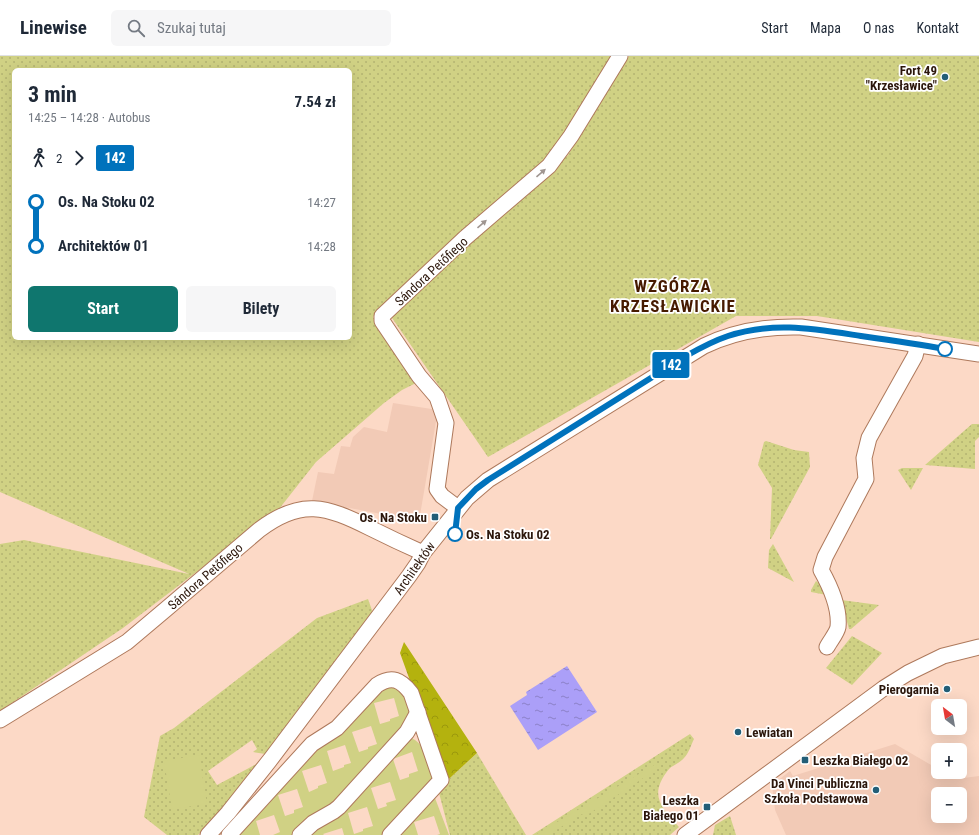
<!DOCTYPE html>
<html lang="pl">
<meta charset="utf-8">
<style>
:root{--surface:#fff;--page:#f6f6f7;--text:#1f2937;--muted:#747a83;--line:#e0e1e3;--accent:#0f766e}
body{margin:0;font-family:"Roboto Condensed",sans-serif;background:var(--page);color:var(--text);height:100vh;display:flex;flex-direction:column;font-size:15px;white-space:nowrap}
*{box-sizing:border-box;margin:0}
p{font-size:13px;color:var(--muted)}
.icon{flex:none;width:22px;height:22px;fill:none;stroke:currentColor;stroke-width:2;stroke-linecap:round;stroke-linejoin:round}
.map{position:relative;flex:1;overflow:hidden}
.side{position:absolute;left:12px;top:12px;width:340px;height:272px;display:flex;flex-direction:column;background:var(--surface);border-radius:6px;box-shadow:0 4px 16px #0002}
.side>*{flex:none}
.badge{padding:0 8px;border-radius:3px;font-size:14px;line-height:26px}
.needle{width:26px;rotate:329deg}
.controls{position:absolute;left:931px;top:643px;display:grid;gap:8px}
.controls a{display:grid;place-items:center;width:36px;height:36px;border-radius:6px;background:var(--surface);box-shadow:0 4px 16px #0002;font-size:20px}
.map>.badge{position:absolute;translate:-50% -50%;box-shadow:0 0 0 2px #fff}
.legs{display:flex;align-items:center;gap:6px;height:44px;padding:0 16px;font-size:13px}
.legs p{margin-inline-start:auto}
.headline{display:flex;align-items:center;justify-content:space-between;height:68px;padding:0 16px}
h1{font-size:22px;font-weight:700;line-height:30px}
.primary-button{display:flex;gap:8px;margin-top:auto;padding:8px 16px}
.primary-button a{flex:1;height:46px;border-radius:6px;background:var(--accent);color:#fff;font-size:16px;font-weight:700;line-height:46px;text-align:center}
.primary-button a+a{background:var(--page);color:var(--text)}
ul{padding:0 16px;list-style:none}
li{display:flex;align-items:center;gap:14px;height:44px;font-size:15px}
li i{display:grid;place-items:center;width:6px;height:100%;margin:0 5px;background:currentColor}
li i::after{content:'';width:10px;height:10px;margin:-5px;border:3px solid;border-radius:50%;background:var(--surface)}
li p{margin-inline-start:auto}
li:first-child i{background:linear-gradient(#0000 50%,currentColor 0)}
li:last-child i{background:linear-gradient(currentColor 50%,#0000 0)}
header{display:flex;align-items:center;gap:24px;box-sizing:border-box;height:56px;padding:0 20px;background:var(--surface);border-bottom:1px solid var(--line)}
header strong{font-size:19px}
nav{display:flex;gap:22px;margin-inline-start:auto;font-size:14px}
.search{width:280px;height:36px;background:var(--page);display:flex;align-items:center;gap:10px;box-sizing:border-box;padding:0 14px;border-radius:6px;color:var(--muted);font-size:15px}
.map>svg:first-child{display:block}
.built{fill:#f2cab6;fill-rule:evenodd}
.grass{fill:url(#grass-dots);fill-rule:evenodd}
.forest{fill:url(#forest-crowns)}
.garden{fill:#d0d184;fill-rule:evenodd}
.water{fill:url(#water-ripples)}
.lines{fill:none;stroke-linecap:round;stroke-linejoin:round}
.minor-casing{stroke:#ae795c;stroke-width:17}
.minor{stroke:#fff;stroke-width:15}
.oneway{fill:#a09691}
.line-1-casing{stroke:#fff;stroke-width:9}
.line-1{stroke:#0072bc;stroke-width:6}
.poi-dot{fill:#235e77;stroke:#fff;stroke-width:1.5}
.stop-1-dot{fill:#fff;stroke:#0072bc;stroke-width:2}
.labels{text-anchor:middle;stroke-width:3.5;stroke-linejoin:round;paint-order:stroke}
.poi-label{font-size:13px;font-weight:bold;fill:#2b160b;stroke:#fff;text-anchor:end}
.street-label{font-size:13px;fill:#2b160b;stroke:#fff}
.stop-label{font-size:13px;font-weight:bold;fill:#2b160b;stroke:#fff;text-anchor:start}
.district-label{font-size:17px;font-weight:bold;letter-spacing:1px;fill:#461a00;stroke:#fff}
</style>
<header>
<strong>Linewise</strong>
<div class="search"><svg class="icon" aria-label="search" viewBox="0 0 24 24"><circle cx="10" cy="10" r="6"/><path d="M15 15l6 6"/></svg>Szukaj tutaj</div>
<nav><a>Start</a><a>Mapa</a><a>O nas</a><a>Kontakt</a></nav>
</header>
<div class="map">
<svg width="979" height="779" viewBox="0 0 979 779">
<defs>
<pattern id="grass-dots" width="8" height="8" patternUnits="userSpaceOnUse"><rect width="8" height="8" fill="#d0d184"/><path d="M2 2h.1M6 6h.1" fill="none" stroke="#b3b371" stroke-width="1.8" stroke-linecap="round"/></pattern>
<pattern id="forest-crowns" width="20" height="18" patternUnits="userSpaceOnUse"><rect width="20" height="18" fill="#b4b20e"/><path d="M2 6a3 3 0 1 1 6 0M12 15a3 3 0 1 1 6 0" fill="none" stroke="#9b980c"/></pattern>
<pattern id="water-ripples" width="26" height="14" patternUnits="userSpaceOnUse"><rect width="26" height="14" fill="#ab9ff8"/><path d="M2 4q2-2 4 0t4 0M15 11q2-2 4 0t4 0" fill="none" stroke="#8b81c7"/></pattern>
</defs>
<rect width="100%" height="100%" fill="#fcd9c6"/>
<g class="built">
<path d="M393,347l45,7 -19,111 -107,-20 6,-29 16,2 7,-28 9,1 3,-10 11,-10 23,5z"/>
<path d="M895,688l43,25v3h5l3,2 18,4 15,-2v59h-193l-11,-25 -3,-25 18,-14 3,5zM938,738h22v22h-22z"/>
</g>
<g class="grass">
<path d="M0,0h613l-59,97 -181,164 47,64 -18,9 -18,13 -68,59 -37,47 -156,119 -123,83v-167l24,-4 165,34 -189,-82zM14,14h336v268h-336z"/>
<path d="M629,0h350v286l-162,-26h-81l-248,141 -98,-142 178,-160z"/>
<path d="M972,368h7v13l-4,4v28l-50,-4z"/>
<path d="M766,385l28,9 15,2 1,15 -39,72h-1l2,-51 -14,-23 6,-23z"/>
<path d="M902,412h21l-12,22 -13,-20z"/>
<path d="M773,488l21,38 -26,-14 1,-18z"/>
<path d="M816,525l6,5 5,9 -16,-3v-2z"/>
<path d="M368,543l5,14 -108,141 -12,-2 4,-3 -5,-9 -44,31 9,14 43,-23c-19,25 -38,52 -62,73h-31l-23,-18 16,-81 14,-8 143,-110z"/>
<path d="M841,544l38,5 -28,24h-2z"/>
<path d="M852,580l30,17 -30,32 -26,-17z"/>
<path d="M690,678l4,5c-3,6 -5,14 -10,19 -4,5 -11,7 -15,11 -21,26 -8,38 10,58l-9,8h-138z"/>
<path d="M477,697l49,82h-76l-12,-46z"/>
<path d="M730,760l6,19h-23l2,-10z"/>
</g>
<path class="forest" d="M404,586l73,111 -39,36 8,-9 -46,-127z"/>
<g class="garden">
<path d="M399,630c9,16 15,20 7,38l-75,82 -37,29h-21l7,-3 -6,-17 -18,6 4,14h-27l50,-54 96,-93zM394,642l5,18 -9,3v2l-10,3 -6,-21zM371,670l6,18 -9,3v2l-9,3 -7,-20zM345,689l6,18 -7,2v2l-11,4 -6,-20zM321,709l6,18 -9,3v2l-9,4 -7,-21zM297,733l6,18 -9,3v3l-9,3 -7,-21z"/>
<path d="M411,682c14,5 16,23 21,36v4l-4,7 -44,50h-40l-2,-7 -19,6 1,1h-14l3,-1v-5zM412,696l6,19 -9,3v3l-9,3 -7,-21zM390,726l6,18 -10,3 1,3 -9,3 -7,-21zM367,751l6,19 -10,3v2l-9,3 -6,-21z"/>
<path d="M199,699l8,49 -35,5 -8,-48z"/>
<path d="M656,708l1,5 -73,48 -2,-3 -34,21h-13z"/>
<path d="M435,742l14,37h-12l3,-1 -6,-18 -20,6 4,13h-22l26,-29z"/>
</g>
<path class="water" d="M567,610l30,46 -59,38 -28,-44 17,-11 -1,-3z"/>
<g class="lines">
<defs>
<g id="minor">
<path d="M458,452l-16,-12 -5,-7 9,-66 -9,-26 -18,-21 -37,-55v-5l83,-78 84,-72 22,-30 49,-80"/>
<path d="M827,591c3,-6 10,-14 11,-20 2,-19 -8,-41 -17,-57l4,-13 41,-78 -2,-21 5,-20 46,-82 3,-12"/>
<path d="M0,664l127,-78 38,-32 94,-80c42,-32 67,-24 111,-2 18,9 35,17 53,25"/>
<path d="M208,779l20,-22 42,-53 139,-184 9,-13 5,-10 44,-55 21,-18 216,-134c31,-15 63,-20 97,-19l178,27"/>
<path d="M229,779l83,-91 25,-16 40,-43c15,-10 24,-5 34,8l30,87 -51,55"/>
<path d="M300,779l13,-12 21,-12 5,-4 68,-75 11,-20"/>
<path d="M685,779l199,-147 24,-15 35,-17 36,-9"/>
</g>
</defs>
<use href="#minor" class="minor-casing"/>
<use href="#minor" class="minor"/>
</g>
<defs><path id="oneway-solid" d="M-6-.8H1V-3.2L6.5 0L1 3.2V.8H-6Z"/></defs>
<g class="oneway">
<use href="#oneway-solid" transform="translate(541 117) rotate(-41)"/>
<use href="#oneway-solid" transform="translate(482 168) rotate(-41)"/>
</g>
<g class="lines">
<defs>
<path id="line-1" d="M455,478l3,-26 18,-19 12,-9 198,-124c14,-8 27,-15 42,-20 45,-15 87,-7 133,0 28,4 56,8 84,13"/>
</defs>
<use href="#line-1" class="line-1-casing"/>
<use href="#line-1" class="line-1"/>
</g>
<g class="poi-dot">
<circle cx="945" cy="21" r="4"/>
<rect x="431" y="457" width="8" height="8" rx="2"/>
<circle cx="947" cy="633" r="4"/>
<circle cx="738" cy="676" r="4"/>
<rect x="801" y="700" width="8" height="8" rx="2"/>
<circle cx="876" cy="734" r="4"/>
<rect x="703" y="747" width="8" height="8" rx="2"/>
</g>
<g class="stop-1-dot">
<circle cx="945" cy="293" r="7"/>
<circle cx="455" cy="478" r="7"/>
</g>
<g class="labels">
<g class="poi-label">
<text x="937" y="19">Fort 49<tspan x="937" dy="15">"Krzesławice"</tspan></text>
<text x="427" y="466">Os. Na Stoku</text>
<text x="939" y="638">Pierogarnia</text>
<text x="746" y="681" text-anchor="start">Lewiatan</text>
<text x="813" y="709" text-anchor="start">Leszka Białego 02</text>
<text x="868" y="732">Da Vinci Publiczna<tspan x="868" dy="15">Szkoła Podstawowa</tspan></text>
<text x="699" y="749">Leszka<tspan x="699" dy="15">Białego 01</tspan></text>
</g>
<g class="street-label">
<text transform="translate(431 215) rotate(-43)" y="5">Sándora Petőfiego</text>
<text transform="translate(414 512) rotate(-55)" y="5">Architektów</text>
<text transform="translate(205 520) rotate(-41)" y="5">Sándora Petőfiego</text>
</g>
<g class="stop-label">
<text x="466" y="483">Os. Na Stoku 02</text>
</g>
<g class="district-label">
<text x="673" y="236">WZGÓRZA<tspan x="673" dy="20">KRZESŁAWICKIE</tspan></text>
</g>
</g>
</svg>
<div class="controls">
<a><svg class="needle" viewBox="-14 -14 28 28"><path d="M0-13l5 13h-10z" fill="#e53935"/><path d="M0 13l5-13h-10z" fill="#747a83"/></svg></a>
<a>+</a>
<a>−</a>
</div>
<b class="badge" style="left:671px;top:309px;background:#0072bc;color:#fff">142</b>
<section class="side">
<div class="headline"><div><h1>3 min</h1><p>14:25 – 14:28 · Autobus</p></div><b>7.54 zł</b></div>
<div class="legs"><svg class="icon" aria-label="walk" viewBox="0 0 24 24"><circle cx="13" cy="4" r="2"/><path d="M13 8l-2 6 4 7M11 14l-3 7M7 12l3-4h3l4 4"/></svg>2<svg class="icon" aria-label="forward" viewBox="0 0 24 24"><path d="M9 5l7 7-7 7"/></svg><b class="badge" style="background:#0072bc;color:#fff">142</b></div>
<ul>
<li><i style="color:#0072bc"></i><b>Os. Na Stoku 02</b><p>14:27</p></li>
<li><i style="color:#0072bc"></i><b>Architektów 01</b><p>14:28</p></li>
</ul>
<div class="primary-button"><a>Start</a><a>Bilety</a></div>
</section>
</div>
